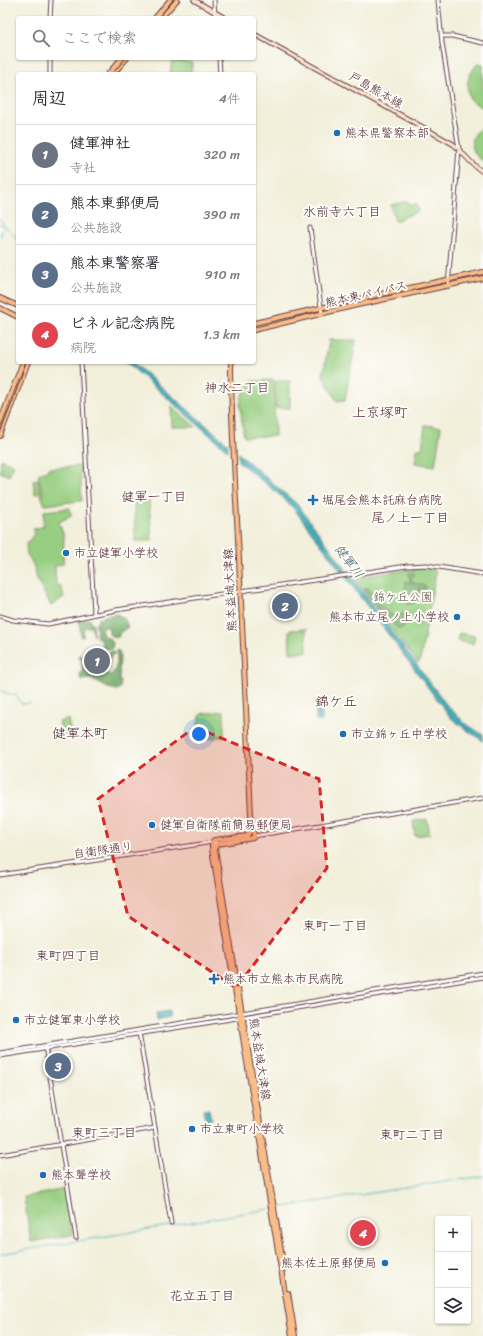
<!DOCTYPE html>
<html lang="ja">
<head>
<meta charset="utf-8">
<style>
	:root { --surface:#fff; --page:#f7f7f7; --text:#2b2b33; --muted:#7c7c81; --line:#e1e1e2; --accent:#d93025 }
	body { margin:0; font-family:Sriracha,"Klee One",sans-serif; background:var(--page); color:var(--text) }
	.controls { position:absolute; right:12px; bottom:12px; display:grid; overflow:hidden; border-radius:4px; box-shadow:0 1px 3px #0004 }
	.controls button { width:36px; height:36px; display:grid; place-items:center; padding:0; border:0; border-bottom:1px solid var(--line); background:var(--surface); color:var(--text); font:20px sans-serif }
	.you { position:absolute; left:199px; top:734px; width:14px; height:14px; margin:-10px; border:3px solid #fff; border-radius:50%; background:#1a73e8; box-shadow:0 0 0 6px #1a73e833 }
	.badge { display:grid; place-items:center; width:26px; height:26px; border-radius:50%; background:var(--accent); color:#fff; font-size:13px; font-weight:700 }
	.pin { position:absolute; translate:-50% -50%; border:2px solid #fff; box-shadow:0 1px 4px #0006 }
	.list { margin:0; padding:0; list-style:none }
	h2 { display:flex; justify-content:space-between; align-items:center; height:52px; margin:0; padding:0 16px; font-size:17px }
	h2 small { font-size:13px; font-weight:400; color:var(--muted) }
	.list li { display:grid; grid-template-columns:26px 1fr auto; gap:12px; align-items:center; box-sizing:border-box; height:60px; padding:0 16px; border-top:1px solid var(--line) }
	.list b { display:block; font-size:15px; white-space:nowrap }
	.list p { margin:0; font-size:13px; white-space:nowrap; color:var(--muted) }
	.list em { font-size:13px; font-style:normal; color:var(--muted) }
	.icon { flex:none; width:22px; height:22px; fill:none; stroke:currentColor; stroke-width:2; stroke-linecap:round; stroke-linejoin:round }
	.map { position:relative; flex:none; width:483px; height:1336px; overflow:hidden }
	.search { position:absolute; background:var(--surface); box-shadow:0 1px 3px #0004; left:16px; top:16px; width:240px; height:44px; display:flex; align-items:center; gap:10px; box-sizing:border-box; padding:0 14px; border-radius:4px; color:var(--muted); font-size:15px }
	.panel { position:absolute; background:var(--surface); box-shadow:0 1px 3px #0004; left:16px; top:72px; width:240px; height:292px; border-radius:4px }
	.map>svg:first-child { display:block }
	.green { fill:#97ce81; stroke:#707656 }
	.forest { fill:#79b16f; stroke:#62684d }
	.water { fill:#3cadb7; stroke:#436671 }
	.lines { fill:none; stroke-linecap:round; stroke-linejoin:round }
	.stream { stroke:#3cadb7; stroke-width:1 }
	.tertiary-casing { stroke:#633e45; stroke-width:5 }
	.secondary-casing { stroke:#633e45; stroke-width:5.5 }
	.primary-casing { stroke:#633e45; stroke-width:6 }
	.trunk-casing { stroke:#633e45; stroke-width:6 }
	.tertiary { stroke:#fff; stroke-width:3 }
	.secondary { stroke:#fce5d0; stroke-width:3.5 }
	.primary { stroke:#f8bd89; stroke-width:4 }
	.trunk { stroke:#f8bd89; stroke-width:4 }
	.tram { stroke:#4a1f2b; stroke-width:1 }
	.marked { fill:#d62828; fill-opacity:0.2; stroke:#d62828; stroke-width:3; stroke-dasharray:8 5; stroke-linejoin:round }
	.poi-dot { fill:#1f6fb2; stroke:#fdfcf7; stroke-width:1.5 }
	.labels { text-anchor:middle; dominant-baseline:central; stroke-width:4; stroke-linejoin:round; paint-order:stroke }
	.street-label { font-size:12px; fill:#4a1f2b; stroke:#fdfcf7 }
	.poi-label { font-size:12px; fill:#4a1f2b; stroke:#fdfcf7; text-anchor:start }
	.park-label { font-size:12px; fill:#615445; stroke:#fdfcf7 }
	.neighbourhood-label { font-size:13px; fill:#4a1f2b; stroke:#fdfcf7 }
	.water-label { font-size:13px; font-style:italic; fill:#445f6a; stroke:#fdfcf7 }
	.quarter-label { font-size:14px; fill:#4a1f2b; stroke:#fdfcf7 }
</style>
</head>
<body>
<div class="map">
<svg width="483" height="1336" viewBox="0 0 483 1336">
	<rect width="100%" height="100%" fill="#fdfcf7"/>
	<filter id="ink" filterUnits="userSpaceOnUse"><feTurbulence type="fractalNoise" baseFrequency=".025" numOctaves="2"/><feDisplacementMap in="SourceGraphic" scale="8" xChannelSelector="R" yChannelSelector="G"/><feConvolveMatrix kernelMatrix="1 2 1 2 8 2 1 2 1" color-interpolation-filters="sRGB"/></filter>
	<filter id="wash" filterUnits="userSpaceOnUse"><feTurbulence type="fractalNoise" baseFrequency=".012" numOctaves="4" result="noise"/><feDisplacementMap in="SourceGraphic" scale="16" xChannelSelector="R" yChannelSelector="G"/><feGaussianBlur stdDeviation="0.9" result="paint"/><feColorMatrix in="noise" values="0 0 0 0 0 0 0 0 0 0 0 0 0 0 0 0 0 1.4 0 .05"/><feComposite in="paint" operator="in"/></filter>
	<g filter="url(#wash)">
		<rect width="100%" height="100%" fill="#f2efdb"/>
		<g class="green">
			<path d="M172,60L192,63L191,74H170Z"/>
			<path d="M478,63L483,64V108L470,100C465,83 467,77 478,63Z"/>
			<path d="M483,127V161C469,153 468,135 483,127Z"/>
			<path d="M407,201L409,205L416,204L419,211L395,221L391,205Z"/>
			<path d="M329,340H356L345,400L337,401L323,376Z"/>
			<path d="M274,380L275,436L244,437L240,405L242,395L252,381Z"/>
			<rect x="276" y="381" width="14" height="27"/>
			<path d="M171,406L196,427H172Z"/>
			<path d="M425,425L441,427L435,466L415,463L417,449H422Z"/>
			<path d="M1,459L14,465L9,476L0,472Z"/>
			<path d="M80,466L82,501L45,505L41,495L43,494L38,474L47,471L48,468Z"/>
			<path d="M38,479L41,493L35,494L33,481Z"/>
			<path d="M149,501L152,541H135L134,502Z"/>
			<path d="M70,508L71,516L59,522L64,537L63,564L55,566L56,585L61,586L64,597L51,606L37,579L33,564L27,555L26,545L34,534V528L43,527L44,511Z"/>
			<path d="M421,568L433,569L436,572L420,661L418,663L355,579V577Z"/>
			<path d="M306,629L307,652L290,653L289,630Z"/>
			<path d="M459,633L475,636L473,644L457,641Z"/>
			<path d="M224,711V736L204,740L194,737L201,714Z"/>
			<path d="M68,719L71,734L63,737L59,722Z"/>
			<path d="M427,819L430,834L415,836L413,821Z"/>
			<path d="M65,1189L73,1235L31,1242L24,1197Z"/>
		</g>
		<g class="forest">
			<path d="M413,572L415,575L411,578L413,583L425,585L426,589L419,588L420,593C413,598 413,595 413,604H407L409,601L405,584L406,582H410L409,573Z"/>
			<path d="M365,588H368C376,598 383,613 395,617L404,613L406,619L404,627L400,629L396,627L392,621L385,618L364,590Z"/>
			<path d="M117,614L124,618L128,627L119,633V636L116,638L109,634V627H103L101,630L103,635L110,639L113,643L112,648L107,649L102,647L101,638H97L96,623H98V619L103,618L104,616Z"/>
			<path d="M88,619L91,620V623H93L94,636L91,627H84L83,637H81L79,621Z"/>
			<path d="M112,650L115,653L108,660L106,674L111,675C117,669 118,660 116,651L118,650L120,654L119,681H121L120,688L117,690L108,688L91,679L81,680L80,673L83,672L82,658H79V655L86,658V665H92V673L104,672L105,660L107,659L108,653Z"/>
		</g>
		<g class="water">
			<path d="M126,362H131L136,365L228,444V451Z"/>
			<path d="M238,453L298,505L446,704L465,723L483,735V741L468,731L451,718L295,510L282,497L238,461Z"/>
			<path d="M322,710V721H316V711Z"/>
			<path d="M169,1011L170,1017L157,1020L156,1013Z"/>
			<path d="M209,1109L211,1119L205,1120L203,1110Z"/>
		</g>
		<g class="lines">
			<g class="stream">
				<path d="M0,220L18,240"/>
				<path d="M0,224L5,227"/>
				<path d="M0,237L1,236V231L5,228"/>
				<path d="M0,691L17,696L21,703L27,704L30,702"/>
				<path d="M276,1208L483,1176"/>
				<path d="M0,1254L269,1209"/>
			</g>
		</g>
	</g>
	<g filter="url(#ink)">
		<g class="lines">
			<g class="tertiary-casing">
				<g id="tertiary">
					<path d="M214,0L215,18"/>
					<path d="M438,0L442,43L459,149L448,286"/>
					<path d="M50,18L51,0"/>
					<path d="M442,36H452L483,43"/>
					<path d="M219,58L220,74"/>
					<path d="M50,74V58"/>
					<path d="M310,228L322,314"/>
					<path d="M81,362L94,613"/>
					<path d="M0,616L13,620L48,624L116,610L407,566L426,565L483,574"/>
					<path d="M254,836L483,798"/>
					<path d="M0,875L201,844L212,842L218,844"/>
					<path d="M139,1033L171,1223"/>
					<path d="M45,1046L76,1238"/>
					<path d="M0,1053L483,973"/>
					<path d="M0,1056L243,1017L483,977"/>
					<path d="M0,1155L155,1128"/>
				</g>
			</g>
			<g class="secondary-casing">
				<g id="secondary">
					<path d="M194,0L225,18"/>
					<path d="M254,34L453,144C465,154 469,163 483,172"/>
				</g>
			</g>
			<g class="primary-casing">
				<g id="primary">
					<path d="M155,18L170,0"/>
					<path d="M161,18L177,0"/>
					<path d="M108,74L122,58"/>
					<path d="M113,74L127,58"/>
					<path d="M231,362C231,421 235,479 238,538C242,630 247,723 251,816V830L247,836L214,840L212,842V849L292,1336"/>
					<path d="M0,422L23,362"/>
					<path d="M0,436L28,362"/>
					<path d="M253,824L254,836L253,838L218,844L216,845L215,849L284,1269"/>
					<path d="M288,1293L295,1336"/>
				</g>
			</g>
			<g class="trunk-casing">
				<g id="trunk">
					<path d="M0,298L18,306"/>
					<path d="M0,308L18,317"/>
					<path d="M254,323L373,296L483,272"/>
					<path d="M254,330L353,306L483,278"/>
				</g>
			</g>
			<use href="#tertiary" class="tertiary"/>
			<use href="#secondary" class="secondary"/>
			<use href="#primary" class="primary"/>
			<use href="#trunk" class="trunk"/>
			<g class="tram">
				<path d="M158,18L174,0"/>
				<path d="M112,74L126,58"/>
				<path d="M0,433L13,400L26,362"/>
			</g>
		</g>
	</g>
	<path class="marked" d="M195,727L319,779L327,868L236,988L128,916L98,799Z"/>
	<g class="poi-dot">
		<circle cx="337" cy="133" r="4"/>
		<path d="M311 494h4v4h4v4h-4v4h-4v-4h-4v-4h4z"/>
		<circle cx="66" cy="553" r="4"/>
		<circle cx="457" cy="617" r="4"/>
		<circle cx="343" cy="734" r="4"/>
		<circle cx="152" cy="825" r="4"/>
		<path d="M212 973h4v4h4v4h-4v4h-4v-4h-4v-4h4z"/>
		<circle cx="16" cy="1020" r="4"/>
		<circle cx="192" cy="1129" r="4"/>
		<circle cx="43" cy="1175" r="4"/>
		<circle cx="385" cy="1263" r="4"/>
	</g>
	<g class="labels">
		<g class="street-label">
			<text transform="translate(376 90) rotate(30)">戸島熊本線</text>
			<text transform="translate(366 294) rotate(-13)">熊本東バイパス</text>
			<text transform="translate(230 590) rotate(-93)">熊本益城大津線</text>
			<text transform="translate(103 850) rotate(-8)">自衛隊通り</text>
			<text transform="translate(260 1059) rotate(81)">熊本益城大津線</text>
		</g>
		<g class="poi-label">
			<text x="345" y="133">熊本県警察本部</text>
			<text x="322" y="500">堀尾会熊本託麻台病院</text>
			<text x="74" y="553">市立健軍小学校</text>
			<text x="449" y="617" text-anchor="end">熊本市立尾ノ上小学校</text>
			<text x="351" y="734">市立錦ヶ丘中学校</text>
			<text x="160" y="825">健軍自衛隊前簡易郵便局</text>
			<text x="223" y="979">熊本市立熊本市民病院</text>
			<text x="24" y="1020">市立健軍東小学校</text>
			<text x="200" y="1129">市立東町小学校</text>
			<text x="51" y="1175">熊本聾学校</text>
			<text x="377" y="1263" text-anchor="end">熊本佐土原郵便局</text>
		</g>
		<g class="park-label">
			<text x="403" y="597">錦ケ丘公園</text>
		</g>
		<g class="neighbourhood-label">
			<text x="342" y="211">水前寺六丁目</text>
			<text x="237" y="387">神水二丁目</text>
			<text x="154" y="496">健軍一丁目</text>
			<text x="410" y="517">尾ノ上一丁目</text>
			<text x="335" y="925">東町一丁目</text>
			<text x="68" y="955">東町四丁目</text>
			<text x="104" y="1132">東町三丁目</text>
			<text x="412" y="1134">東町二丁目</text>
			<text x="202" y="1295">花立五丁目</text>
		</g>
		<g class="water-label">
			<text transform="translate(349 561) rotate(53)">健軍川</text>
		</g>
		<g class="quarter-label">
			<text x="380" y="412">上京塚町</text>
			<text x="336" y="701">錦ケ丘</text>
			<text x="80" y="733">健軍本町</text>
		</g>
	</g>
</svg>
<div class="controls">
<button>+</button>
<button>−</button>
<button><svg class="icon" aria-label="layers" viewBox="0 0 24 24"><path d="M12 4l9 5-9 5-9-5zM3 14l9 5 9-5"/></svg></button>
</div>
<div class="you"></div>
<div class="pin badge" style="left:97px;top:661px;background:#6b7280">1</div>
<div class="pin badge" style="left:285px;top:606px;background:#5c6f8a">2</div>
<div class="pin badge" style="left:58px;top:1066px;background:#5c6f8a">3</div>
<div class="pin badge" style="left:363px;top:1233px;background:#e0444e">4</div>
<div class="search"><svg class="icon" aria-label="search" viewBox="0 0 24 24"><circle cx="10" cy="10" r="6"/><path d="M15 15l6 6"/></svg>ここで検索</div>
<section class="panel">
<h2>周辺<small>4件</small></h2>
<ul class="list">
<li><span class="badge" style="background:#6b7280">1</span><div><b>健軍神社</b><p>寺社</p></div><em>320 m</em></li>
<li><span class="badge" style="background:#5c6f8a">2</span><div><b>熊本東郵便局</b><p>公共施設</p></div><em>390 m</em></li>
<li><span class="badge" style="background:#5c6f8a">3</span><div><b>熊本東警察署</b><p>公共施設</p></div><em>910 m</em></li>
<li><span class="badge" style="background:#e0444e">4</span><div><b>ピネル記念病院</b><p>病院</p></div><em>1.3 km</em></li>
</ul>
</section>
</div>
</body>
</html>
